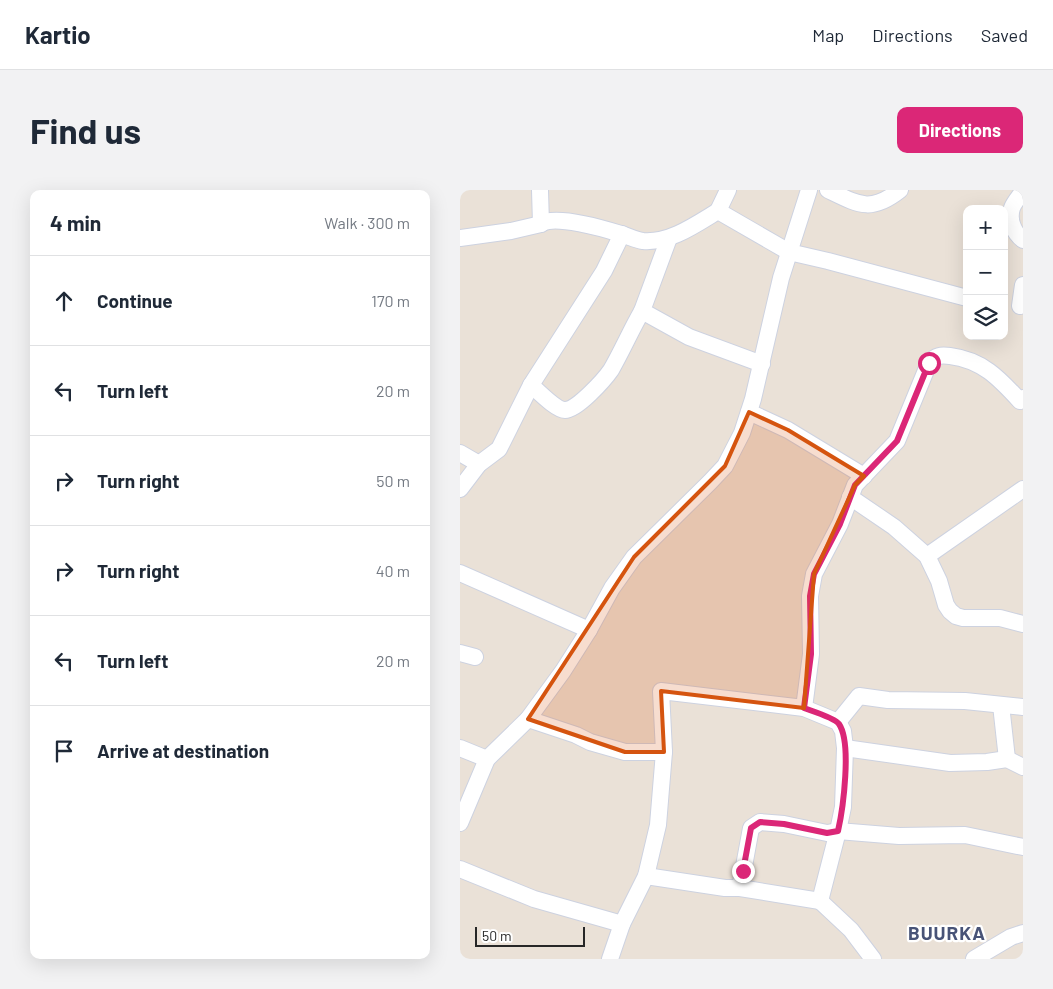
<!DOCTYPE html>
<html lang="en">
<head>
<meta charset="utf-8">
<style>
	:root { --surface:#fff; --page:#f2f2f3; --text:#1f2937; --muted:#747a83; --line:#e0e1e3; --accent:#db2777 }
	body { margin:0; font-family:Barlow,sans-serif; background:var(--page); color:var(--text) }
	.controls { position:absolute; right:15px; top:15px; display:grid; overflow:hidden; border-radius:10px; box-shadow:0 5px 20px #0002 }
	.controls button { width:45px; height:45px; display:grid; place-items:center; padding:0; border:0; border-bottom:1px solid var(--line); background:var(--surface); color:var(--text); font:25px sans-serif }
	.scale { position:absolute; left:15px; bottom:12px; width:110px; box-sizing:border-box; padding-left:5px; border:2px solid #272727; border-top:0; font-size:14px; line-height:18px; white-space:nowrap; color:#272727; -webkit-text-stroke:4px #fff; paint-order:stroke }
	.stop { position:absolute; width:15px; height:15px; margin:-11px; border:4px solid #db2777; border-radius:50%; background:#fff }
	.stop.end { background:#db2777; border-color:#fff; box-shadow:0 1px 5px #0008 }
	.list { margin:0; padding:0; list-style:none }
	h2 { display:flex; justify-content:space-between; align-items:center; height:65px; margin:0; padding:0 20px; font-size:21px }
	h2 small { font-size:16px; font-weight:400; color:var(--muted) }
	.list li { display:grid; grid-template-columns:32px 1fr auto; gap:15px; align-items:center; box-sizing:border-box; height:90px; padding:0 20px; border-top:1px solid var(--line) }
	.list b { display:block; font-size:19px; white-space:nowrap }
	.list em { font-size:16px; font-style:normal; color:var(--muted) }
	.icon { flex:none; width:28px; height:28px; fill:none; stroke:currentColor; stroke-width:2; stroke-linecap:round; stroke-linejoin:round }
	.map { position:relative; flex:none; width:563px; height:769px; overflow:hidden; border-radius:10px }
	header { display:flex; align-items:center; gap:30px; box-sizing:border-box; height:70px; padding:0 25px; background:var(--surface); border-bottom:1px solid var(--line) }
	header strong { font-size:24px }
	nav { display:flex; gap:28px; margin-inline-start:auto; font-size:18px }
	.intro { display:flex; align-items:center; justify-content:space-between; box-sizing:border-box; height:120px; padding:0 30px }
	h1 { margin:0; font-size:35px }
	.button { padding:12px 22px; border-radius:10px; background:var(--accent); color:#fff; font-size:18px; font-weight:700 }
	main { display:flex; gap:30px; padding:0 30px }
	aside { flex:1; background:var(--surface); border-radius:10px; box-shadow:0 5px 20px #0002 }
	.map>svg:first-child { display:block }
	.lines { fill:none; stroke-linecap:round; stroke-linejoin:round }
	.minor-casing { stroke:#cdd2e0; stroke-width:18 }
	.minor { stroke:#fff; stroke-width:16 }
	.route { stroke:#db2777; stroke-width:6 }
	.marked { fill:#d5540f; fill-opacity:0.2; stroke:#d5540f; stroke-width:4; stroke-linejoin:round }
	.labels { text-anchor:middle; dominant-baseline:central; stroke-width:4.5; stroke-linejoin:round; paint-order:stroke }
	.district-label { font-size:19px; font-weight:bold; letter-spacing:1px; fill:#485377; stroke:#fff }
</style>
</head>
<body>
<header>
<strong>Kartio</strong>
<nav><a>Map</a><a>Directions</a><a>Saved</a></nav>
</header>
<div class="intro"><h1>Find us</h1><a class="button">Directions</a></div>
<main>
<aside>
<h2>4 min<small>Walk · 300 m</small></h2>
<ul class="list">
<li><svg class="icon" aria-label="ahead" viewBox="0 0 24 24"><path d="M12 20V5M6 11l6-6 6 6"/></svg><div><b>Continue</b></div><em>170 m</em></li>
<li><svg class="icon" aria-label="left" viewBox="0 0 24 24"><path d="M17 20v-9H6M10 6l-5 5 5 5"/></svg><div><b>Turn left</b></div><em>20 m</em></li>
<li><svg class="icon" aria-label="right" viewBox="0 0 24 24"><path d="M7 20v-9h11M14 6l5 5-5 5"/></svg><div><b>Turn right</b></div><em>50 m</em></li>
<li><svg class="icon" aria-label="right" viewBox="0 0 24 24"><path d="M7 20v-9h11M14 6l5 5-5 5"/></svg><div><b>Turn right</b></div><em>40 m</em></li>
<li><svg class="icon" aria-label="left" viewBox="0 0 24 24"><path d="M17 20v-9H6M10 6l-5 5 5 5"/></svg><div><b>Turn left</b></div><em>20 m</em></li>
<li><svg class="icon" aria-label="arrive" viewBox="0 0 24 24"><path d="M6 21V4h12l-3 4 3 4H6"/></svg><div><b>Arrive at destination</b></div></li>
</ul>
</aside>
<div class="map">
<svg width="563" height="769" viewBox="0 0 563 769">
	<rect width="100%" height="100%" fill="#eae1d7"/>
	<g class="lines">
		<g class="minor-casing">
			<g id="minor">
				<path d="M80,0L81,34"/>
				<path d="M368,0C399,15 411,23 440,0"/>
				<path d="M563,1C560,6 554,12 552,18C548,30 554,43 563,50"/>
				<path d="M258,21L268,0"/>
				<path d="M0,48L51,41L81,34C94,24 145,39 161,44C168,46 176,50 183,51C210,53 235,35 258,21L329,62L368,71L507,108"/>
				<path d="M209,48L182,121L229,147L302,174"/>
				<path d="M560,116L563,95"/>
				<path d="M71,195C78,201 96,220 105,220C117,220 144,190 151,180C162,161 171,140 182,121"/>
				<path d="M289,222L328,240L404,286"/>
				<path d="M0,263L19,274"/>
				<path d="M0,299L19,274L39,259L71,195L144,81L162,44"/>
				<path d="M390,307L434,337L467,366L479,391L486,415L490,421L496,426L503,428H540L563,434"/>
				<path d="M467,366L563,299"/>
				<path d="M0,383L129,440"/>
				<path d="M0,463L15,467"/>
				<path d="M541,515L547,569"/>
				<path d="M344,518L351,464L350,406L354,384L380,334L395,295L437,251L469,173C476,165 481,165 490,166C522,170 539,188 560,211L563,208"/>
				<path d="M68,529L116,545L130,552L165,562H204"/>
				<path d="M378,532L399,506L428,510L505,511L563,517"/>
				<path d="M0,558L27,569"/>
				<path d="M385,558L490,573L527,572L547,569L563,577"/>
				<path d="M0,633L27,569L68,529L103,481L129,440L152,398L174,367L250,292L265,276L282,243L293,209L321,88L349,0"/>
				<path d="M0,679L74,709L162,734"/>
				<path d="M186,686L265,698H280L291,638L300,632L324,634L367,643L378,641L360,711L391,740L413,769"/>
				<path d="M280,698L360,711"/>
				<path d="M150,769L162,734L186,686L198,635L204,562L201,501L344,518L378,532L383,541L385,558L383,617L378,641L439,646L505,645L563,657"/>
				<path d="M514,769L551,747L563,743"/>
			</g>
		</g>
		<use href="#minor" class="minor"/>
	</g>
	<g class="lines">
		<path class="route" d="M283,681L291,638L300,632L324,634L367,643L378,641C383,619 392,553 379,534C375,528 352,521 344,518L351,464L350,406L354,384L380,334L395,295L437,251L469,173"/>
	</g>
	<path class="marked" d="M289,222L328,240L404,286L395,295L354,384L344,518L201,501L204,562H165L68,529L174,367L265,276Z"/>
	<g class="labels">
		<g class="district-label">
			<text x="487" y="742">BUURKA</text>
		</g>
	</g>
</svg>
<div class="controls">
<button>+</button>
<button>−</button>
<button><svg class="icon" aria-label="layers" viewBox="0 0 24 24"><path d="M12 4l9 5-9 5-9-5zM3 14l9 5 9-5"/></svg></button>
</div>
<div class="scale">50 m</div>
<div class="stop" style="left:469px;top:173px"></div>
<div class="stop end" style="left:283px;top:681px"></div>
</div>
</main>
</body>
</html>
